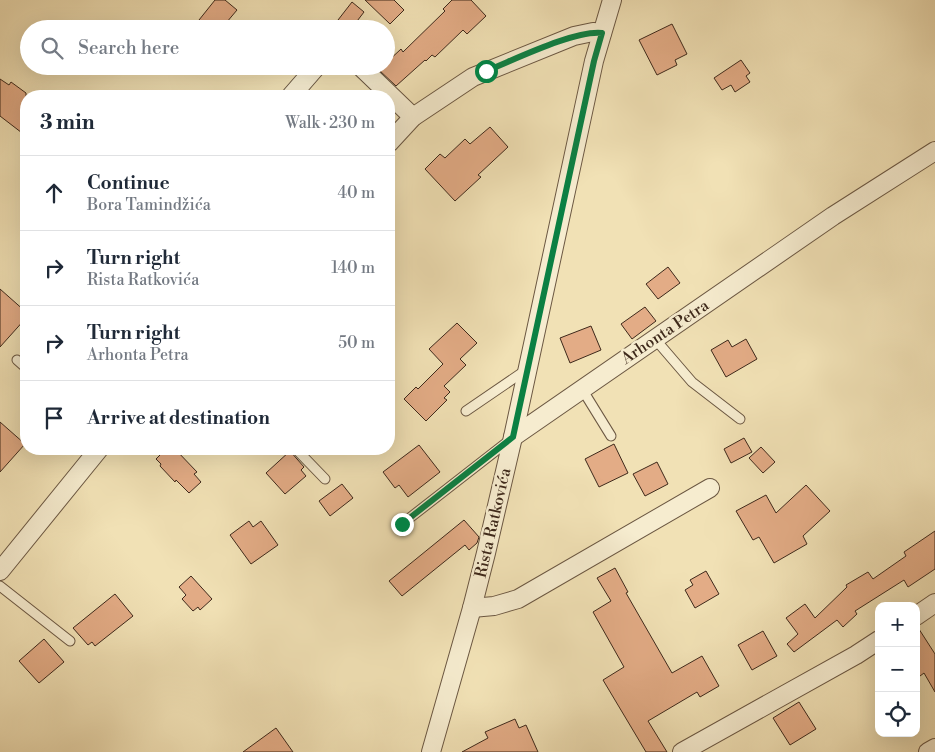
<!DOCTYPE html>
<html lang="en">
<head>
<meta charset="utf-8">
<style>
	:root { --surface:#fff; --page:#f2f2f3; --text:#1f2937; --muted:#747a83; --line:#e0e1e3 }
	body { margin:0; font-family:"Libre Bodoni",serif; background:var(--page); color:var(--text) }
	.controls { position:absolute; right:15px; bottom:15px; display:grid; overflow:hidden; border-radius:10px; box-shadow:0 5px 20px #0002 }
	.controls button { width:45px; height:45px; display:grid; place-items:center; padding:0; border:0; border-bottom:1px solid var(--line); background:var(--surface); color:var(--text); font:25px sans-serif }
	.stop { position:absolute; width:15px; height:15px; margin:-11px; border:4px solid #0b8043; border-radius:50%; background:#fff }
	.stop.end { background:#0b8043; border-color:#fff; box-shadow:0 1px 5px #0008 }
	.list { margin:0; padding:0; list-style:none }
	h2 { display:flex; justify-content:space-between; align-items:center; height:65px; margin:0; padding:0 20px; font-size:21px }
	h2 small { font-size:16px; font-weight:400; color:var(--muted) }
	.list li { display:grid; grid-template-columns:32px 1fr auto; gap:15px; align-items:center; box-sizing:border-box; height:75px; padding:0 20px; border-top:1px solid var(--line) }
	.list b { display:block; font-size:19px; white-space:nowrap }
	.list p { margin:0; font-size:16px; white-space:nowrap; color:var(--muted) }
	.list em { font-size:16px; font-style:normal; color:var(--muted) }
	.icon { flex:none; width:28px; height:28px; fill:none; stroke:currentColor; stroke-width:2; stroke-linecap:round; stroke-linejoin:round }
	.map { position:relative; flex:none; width:935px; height:752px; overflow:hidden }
	.search { position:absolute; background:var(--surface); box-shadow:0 5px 20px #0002; left:20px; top:20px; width:375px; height:55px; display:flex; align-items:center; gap:12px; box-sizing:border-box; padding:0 18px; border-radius:28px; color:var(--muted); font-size:19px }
	.panel { position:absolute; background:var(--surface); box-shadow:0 5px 20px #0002; left:20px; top:90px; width:375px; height:365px; border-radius:20px }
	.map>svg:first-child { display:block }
	.building { fill:#e3ac86; stroke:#3e291b }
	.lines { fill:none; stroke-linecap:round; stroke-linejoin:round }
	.lane-casing { stroke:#6b5742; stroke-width:11 }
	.street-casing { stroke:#6b5742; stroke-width:20 }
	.lane { stroke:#f6eccf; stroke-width:9 }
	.street { stroke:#f6eccf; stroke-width:18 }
	.route { stroke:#0b8043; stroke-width:6 }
	.labels { text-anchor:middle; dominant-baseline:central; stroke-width:5; stroke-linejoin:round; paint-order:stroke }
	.street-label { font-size:16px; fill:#3e291b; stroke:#f6eccf }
</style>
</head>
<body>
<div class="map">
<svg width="935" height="752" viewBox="0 0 935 752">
	<rect width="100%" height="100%" fill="#f1e1b5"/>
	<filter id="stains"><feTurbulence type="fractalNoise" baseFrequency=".004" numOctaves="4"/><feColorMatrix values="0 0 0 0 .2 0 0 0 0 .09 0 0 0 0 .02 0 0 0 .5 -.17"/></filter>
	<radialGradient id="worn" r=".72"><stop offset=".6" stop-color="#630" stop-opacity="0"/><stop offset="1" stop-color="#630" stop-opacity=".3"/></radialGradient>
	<g class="building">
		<path d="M215,0H225L237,10L221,29H210L199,20Z"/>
		<path d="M365,0H394L404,10L390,24Z"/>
		<path d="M452,0H471L486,16L467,34L463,30L435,57L432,55L426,61L425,60L396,86L379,70L383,66H386V63L401,49L403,52L445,11L443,9Z"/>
		<path d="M352,2L364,12L351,29H331Z"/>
		<path d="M672,24L687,54L675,60L677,65L657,75L639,40Z"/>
		<path d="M741,60L750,73L746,76L750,82L735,92L731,85L722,90L714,78Z"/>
		<path d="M0,79L9,85L11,82L26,93V136L0,116Z"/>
		<path d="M490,127L508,147L478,175L481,177L455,201L425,169L440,154L445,158L465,139L470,144Z"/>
		<path d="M668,267L680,283L658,299L646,284Z"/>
		<path d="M0,289L26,312V318L0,347Z"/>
		<path d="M645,307L656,321L632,339L621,324Z"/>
		<path d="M457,323L477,343L460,359L466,365L444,386L450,392L444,398L447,400L426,421L404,399L416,387L418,389L443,364L429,349Z"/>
		<path d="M591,326L601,350L570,363L560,338Z"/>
		<path d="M746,339L757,359L726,377L711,350L728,340L732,347Z"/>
		<path d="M0,422L25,444L0,472Z"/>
		<path d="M744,438L752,452L731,463L724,449Z"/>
		<path d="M614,444L628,473L599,487L585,459Z"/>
		<path d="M419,445L440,472L408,497L399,485L395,488L383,472Z"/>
		<path d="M761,447L775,462L763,473L749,458Z"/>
		<path d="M166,449H175L197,472L194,474L201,482L189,493L176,480L175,482L160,466L161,464L156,459Z"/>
		<path d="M290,451L304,467L301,470L306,476L285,494L266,473Z"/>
		<path d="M657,462L668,484L645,496L633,474Z"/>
		<path d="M342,484L353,498L330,516L319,501Z"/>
		<path d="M806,485L830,511L803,536L807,544L774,563L759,537L753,540L736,511L766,495L776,513Z"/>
		<path d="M464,520L479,537L477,543L469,550L465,545L402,596L389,581Z"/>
		<path d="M249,521L253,527L261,521L278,545L251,564L230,535Z"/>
		<path d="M935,531V569L908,587L904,580L855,611L857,614L843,627L837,620L794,652L787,644L798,634L786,618L805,604L815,618L847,587L846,585L868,572L873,579L906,556L904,552Z"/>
		<path d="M615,568L628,592L626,593L672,673L702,656L719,686L700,697L697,692L648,721L667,752H646L603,680L624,667L593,612L611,601L597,578Z"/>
		<path d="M706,571L719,594L695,608L685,590L693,585L690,580Z"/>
		<path d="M191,576L212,599L200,610L198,607L193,611L182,599L186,595L179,587Z"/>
		<path d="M115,594L133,616L95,646L92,642L88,645L73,628Z"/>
		<path d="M917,626L935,654V692L924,673L916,679Z"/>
		<path d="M763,631L777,656L752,670L738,645Z"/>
		<path d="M44,639L64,662L39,683L19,661Z"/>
		<path d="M799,702L816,729L790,745L773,718Z"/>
		<path d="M515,719L519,728L526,725L538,752H462L488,738L485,732Z"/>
		<path d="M276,728L293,752H243Z"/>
	</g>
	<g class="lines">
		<g class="lane-casing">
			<g id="lane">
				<path d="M655,339L692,382L740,419"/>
				<path d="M17,360L26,368"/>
				<path d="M582,389L611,436"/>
				<path d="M466,411L526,370"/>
				<path d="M296,449L325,479"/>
				<path d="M402,524L511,439"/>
				<path d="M0,586L70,641"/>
			</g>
		</g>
		<g class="street-casing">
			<g id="street">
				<path d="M360,66L413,117"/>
				<path d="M291,96L317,66"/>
				<path d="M389,143L413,117L473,77L574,36L593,32L602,33"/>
				<path d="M513,437L833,216L935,151"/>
				<path d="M0,571L99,449"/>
				<path d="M472,608L494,606L518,599L710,488"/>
				<path d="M916,616L935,603"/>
				<path d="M431,752L472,608L486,553L513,437L594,61L612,0"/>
				<path d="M682,752L856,655L879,640"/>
				<path d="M928,752L935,748"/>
			</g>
		</g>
		<use href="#lane" class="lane"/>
		<use href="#street" class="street"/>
	</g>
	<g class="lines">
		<path class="route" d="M402,524L513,437L594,61L602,33C574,30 514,60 486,71"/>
	</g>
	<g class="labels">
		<g class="street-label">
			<text transform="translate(665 332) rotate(-34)">Arhonta Petra</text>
			<text transform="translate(493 523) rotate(-77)">Rista Ratkovića</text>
		</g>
	</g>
	<rect width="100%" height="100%" filter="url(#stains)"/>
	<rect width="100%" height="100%" fill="url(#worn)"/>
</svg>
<div class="controls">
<button>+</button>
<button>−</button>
<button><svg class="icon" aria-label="locate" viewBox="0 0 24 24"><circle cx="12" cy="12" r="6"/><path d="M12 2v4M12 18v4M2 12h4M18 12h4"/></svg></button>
</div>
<div class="stop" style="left:486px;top:71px"></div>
<div class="stop end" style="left:402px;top:524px"></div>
<div class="search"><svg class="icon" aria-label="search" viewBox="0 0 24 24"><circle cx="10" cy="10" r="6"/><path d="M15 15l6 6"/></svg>Search here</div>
<section class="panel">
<h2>3 min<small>Walk · 230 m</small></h2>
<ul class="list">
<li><svg class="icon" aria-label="ahead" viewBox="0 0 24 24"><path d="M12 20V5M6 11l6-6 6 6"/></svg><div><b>Continue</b><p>Bora Tamindžića</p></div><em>40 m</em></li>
<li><svg class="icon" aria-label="right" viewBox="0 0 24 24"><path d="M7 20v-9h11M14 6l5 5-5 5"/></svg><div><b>Turn right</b><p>Rista Ratkovića</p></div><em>140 m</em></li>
<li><svg class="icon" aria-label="right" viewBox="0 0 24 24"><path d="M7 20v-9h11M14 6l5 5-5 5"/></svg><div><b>Turn right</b><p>Arhonta Petra</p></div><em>50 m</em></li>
<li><svg class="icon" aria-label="arrive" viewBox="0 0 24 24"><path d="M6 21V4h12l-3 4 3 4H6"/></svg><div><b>Arrive at destination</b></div></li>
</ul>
</section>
</div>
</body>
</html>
